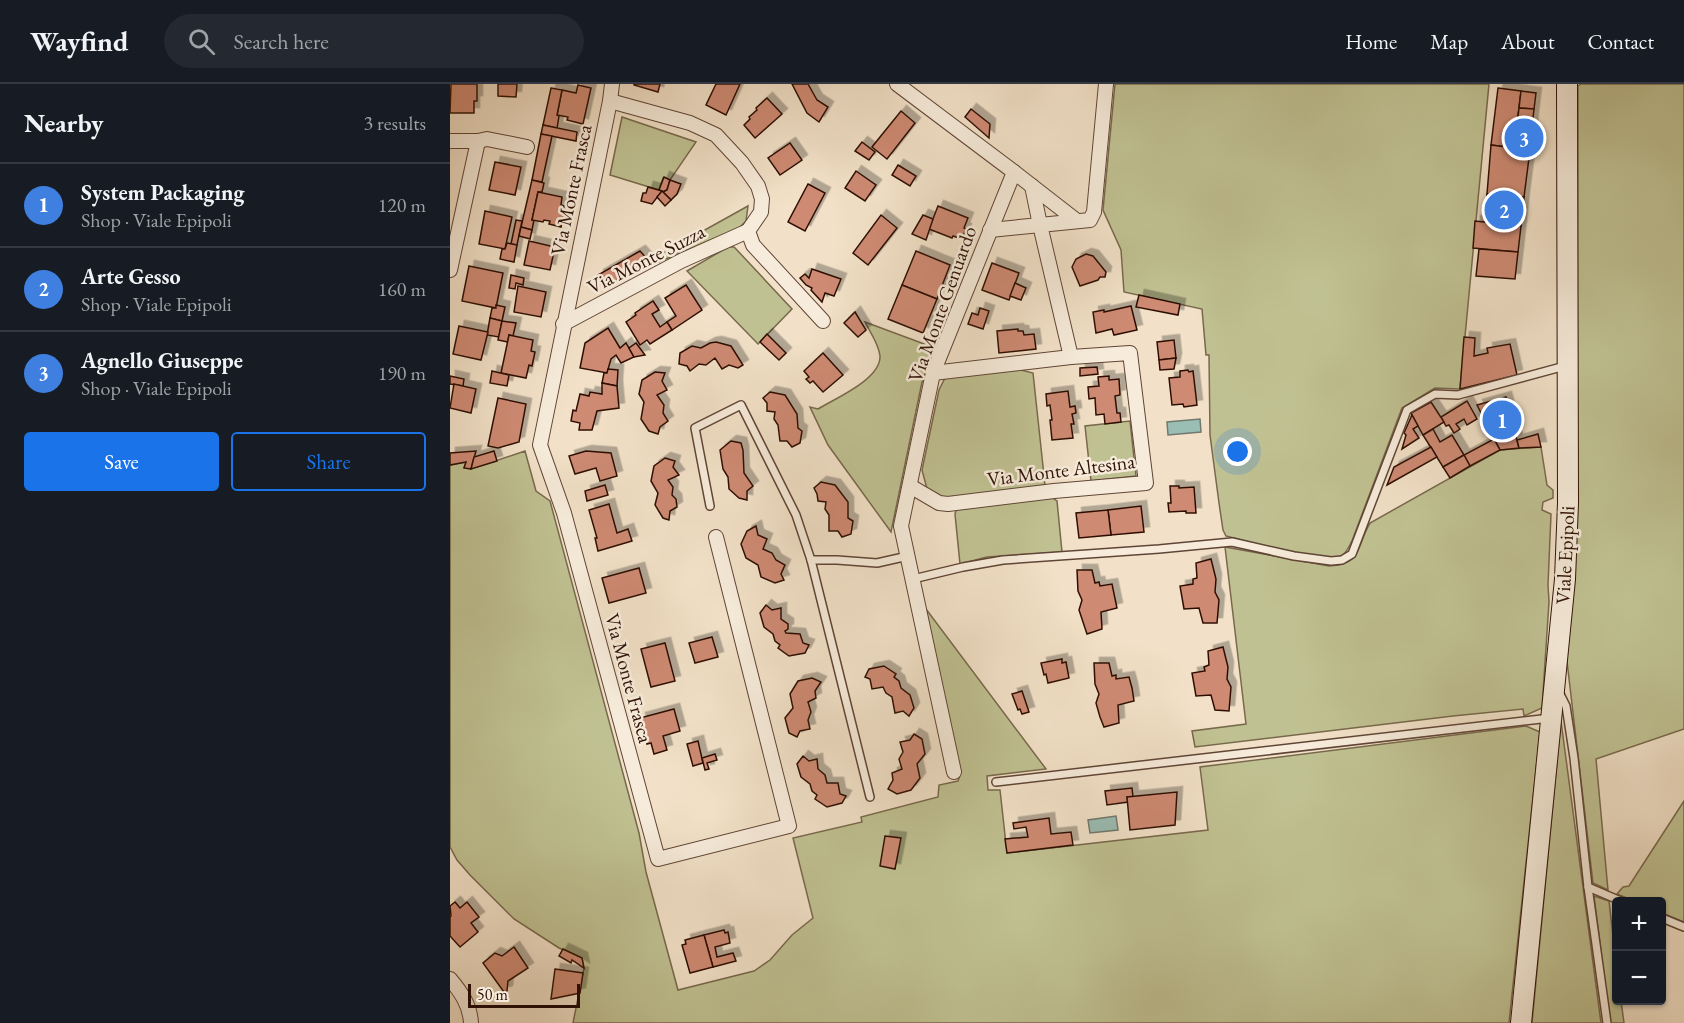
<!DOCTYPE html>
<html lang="en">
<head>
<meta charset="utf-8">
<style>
	:root { --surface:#171b24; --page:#242831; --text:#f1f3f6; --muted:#9ea1a6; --line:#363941; --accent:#1a73e8 }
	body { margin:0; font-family:"EB Garamond",serif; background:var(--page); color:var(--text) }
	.controls { position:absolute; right:18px; bottom:18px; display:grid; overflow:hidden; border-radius:6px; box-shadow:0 2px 4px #0004 }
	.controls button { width:54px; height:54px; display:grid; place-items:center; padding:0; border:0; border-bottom:2px solid var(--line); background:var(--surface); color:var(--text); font:30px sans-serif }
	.scale { position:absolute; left:18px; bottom:15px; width:112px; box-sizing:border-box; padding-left:6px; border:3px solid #2f1106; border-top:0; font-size:16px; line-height:21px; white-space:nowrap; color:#2f1106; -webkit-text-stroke:4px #f7ecdb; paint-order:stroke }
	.you { position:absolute; left:788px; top:368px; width:21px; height:21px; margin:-15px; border:4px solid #fff; border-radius:50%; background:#1a73e8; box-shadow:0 0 0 9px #1a73e833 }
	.badge { display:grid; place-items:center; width:39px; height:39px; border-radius:50%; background:var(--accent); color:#fff; font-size:20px; font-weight:700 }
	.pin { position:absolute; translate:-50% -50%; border:3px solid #fff; box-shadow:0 2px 6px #0006 }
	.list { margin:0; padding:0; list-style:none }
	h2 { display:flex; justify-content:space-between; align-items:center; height:78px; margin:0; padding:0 24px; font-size:26px }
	h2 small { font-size:20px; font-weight:400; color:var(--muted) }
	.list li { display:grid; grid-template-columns:39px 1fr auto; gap:18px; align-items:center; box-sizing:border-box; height:84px; padding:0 24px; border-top:2px solid var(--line) }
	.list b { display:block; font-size:22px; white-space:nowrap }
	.list p { margin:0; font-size:20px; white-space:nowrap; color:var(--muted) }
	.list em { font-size:20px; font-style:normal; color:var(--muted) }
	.actions { display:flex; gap:12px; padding:18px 24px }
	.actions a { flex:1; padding:14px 0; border:2px solid var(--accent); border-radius:6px; text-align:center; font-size:21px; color:var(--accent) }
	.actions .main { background:var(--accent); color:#fff }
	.icon { flex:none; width:33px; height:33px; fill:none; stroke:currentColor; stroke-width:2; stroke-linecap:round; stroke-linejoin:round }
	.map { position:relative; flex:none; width:1234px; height:939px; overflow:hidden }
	header { display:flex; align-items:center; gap:36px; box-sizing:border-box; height:84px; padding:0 30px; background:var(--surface); border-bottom:2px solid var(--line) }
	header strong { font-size:28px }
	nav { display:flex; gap:33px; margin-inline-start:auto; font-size:21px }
	.search { width:420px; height:54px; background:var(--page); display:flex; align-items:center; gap:15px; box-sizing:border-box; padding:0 21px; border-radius:33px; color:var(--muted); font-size:22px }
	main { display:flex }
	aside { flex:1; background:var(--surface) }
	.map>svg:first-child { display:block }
	.green { fill:#c0c192; stroke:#78694c; stroke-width:1.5 }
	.water { fill:#9bbeb4; stroke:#70796e; stroke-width:1.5 }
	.building { fill:#ce8a73; stroke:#2f1106; stroke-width:1.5; filter:url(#shadow) }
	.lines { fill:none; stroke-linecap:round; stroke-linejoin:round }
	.service-casing { stroke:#604536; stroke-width:10 }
	.minor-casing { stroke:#604536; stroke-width:16 }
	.secondary-casing { stroke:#2f1106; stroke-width:22 }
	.service { stroke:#f7ecdb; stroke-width:7 }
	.minor { stroke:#f7ecdb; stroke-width:14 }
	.secondary { stroke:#f7ecdb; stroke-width:20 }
	.labels { text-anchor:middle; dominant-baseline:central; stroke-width:5; stroke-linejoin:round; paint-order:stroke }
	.street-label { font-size:20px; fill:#2f1106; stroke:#f7ecdb }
</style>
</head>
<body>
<header>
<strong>Wayfind</strong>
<div class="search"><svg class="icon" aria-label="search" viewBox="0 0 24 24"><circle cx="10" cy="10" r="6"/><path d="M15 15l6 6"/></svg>Search here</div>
<nav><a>Home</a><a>Map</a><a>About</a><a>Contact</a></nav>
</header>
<main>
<aside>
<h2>Nearby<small>3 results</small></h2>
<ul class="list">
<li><span class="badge" style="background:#3f7fe0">1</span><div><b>System Packaging</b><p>Shop · Viale Epipoli</p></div><em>120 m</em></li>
<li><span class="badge" style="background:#3f7fe0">2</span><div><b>Arte Gesso</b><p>Shop · Viale Epipoli</p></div><em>160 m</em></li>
<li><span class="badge" style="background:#3f7fe0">3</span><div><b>Agnello Giuseppe</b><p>Shop · Viale Epipoli</p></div><em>190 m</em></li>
</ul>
<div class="actions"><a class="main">Save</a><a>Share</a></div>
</aside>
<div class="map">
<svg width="1234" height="939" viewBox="0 0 1234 939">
	<defs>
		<filter id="shadow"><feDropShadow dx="5.5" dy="-5.5" stdDeviation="0" flood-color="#0004"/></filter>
	</defs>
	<rect width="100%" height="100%" fill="#f2e1c8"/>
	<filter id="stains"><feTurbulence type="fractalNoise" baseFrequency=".00333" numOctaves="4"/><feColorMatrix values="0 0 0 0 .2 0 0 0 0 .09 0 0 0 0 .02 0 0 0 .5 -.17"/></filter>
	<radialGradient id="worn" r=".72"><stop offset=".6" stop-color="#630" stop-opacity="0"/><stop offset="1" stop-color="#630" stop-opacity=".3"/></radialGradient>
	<g class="green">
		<path d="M665,0H1039L1010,305L985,304L952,324L902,457C899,462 897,469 891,472C877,479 796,457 776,452L773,446L769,419L760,351L759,271H756L752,225L674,208L671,166L653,126Z"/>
		<path d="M1131,0H1234V645L1146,675L1158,806L1143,799L1116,569L1127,360L1128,2Z"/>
		<path d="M172,33L246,58L220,96L213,94L209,106L160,91Z"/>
		<path d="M298,122L296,137L289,144L204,180L199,177Z"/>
		<path d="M278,163H284L287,166L342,225L308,260L237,187Z"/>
		<path d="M415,238L485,264L472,298L441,448L378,361L360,323L368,325C386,314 431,295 430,272C429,260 420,248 415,238Z"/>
		<path d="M567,285L583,289L595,401L500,415L490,412L477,405L472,386L489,306L495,294Z"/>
		<path d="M680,337L686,392L641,397L635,342Z"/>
		<path d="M1091,363L1097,401L1103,406V414L1093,418L1092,426L1101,430L1098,501L1099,518L1092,624L1074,632L1073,625L1003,632L745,663L742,647L796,640L775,463L879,482C913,481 906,462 920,439L1050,366Z"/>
		<path d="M75,367L86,407L100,417L189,749L196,788L228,906L304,887L320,876L342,851L363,834L343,754L412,738L411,733L488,713L489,701L508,697L510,691L476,525L596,685L537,692L538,706H550L557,769L758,746L750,683L1076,642L1090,648L1059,939H123L134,884L132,874L109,864L64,835L20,791L7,776L0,763V381L16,378L14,384L21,385Z"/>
		<path d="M601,413L607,417L612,468L537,473L510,480L505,430L507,422Z"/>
		<path d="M1111,637L1151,939H1082Z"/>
		<path d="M1234,717V838L1212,829V818L1184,817L1167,810L1173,803L1179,802Z"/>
		<path d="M1144,812L1159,817L1166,877V916L1171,917L1174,939H1160Z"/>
	</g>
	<g class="water">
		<path d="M750,335L751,348L718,351L717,338Z"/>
		<path d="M666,732L668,746L640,749L638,736Z"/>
	</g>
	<g class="building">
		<path d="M1,0H27V17H24V29H0Z"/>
		<path d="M48,0H67L66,13L48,12Z"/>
		<path d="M184,0H210L208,8L184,1Z"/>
		<path d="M266,0H290L276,31L256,21Z"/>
		<path d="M342,0H358L367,16L378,23L369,38L357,29Z"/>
		<path d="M128,1L141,4L133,40L117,36L118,33L107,31L112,6L126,9Z"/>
		<path d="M101,4L112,6L107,31L109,32L107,44L93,41Z"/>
		<path d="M1048,4L1071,7L1064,64L1041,61Z"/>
		<path d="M1071,7L1086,9L1084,25L1069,24Z"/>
		<path d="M317,14L332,30L305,54L294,41L300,35L299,33L307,26L306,24Z"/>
		<path d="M1069,24L1084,25L1082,43L1067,41Z"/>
		<path d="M521,25L540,40L539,54L515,33Z"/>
		<path d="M451,27L465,39L437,75L422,63Z"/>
		<path d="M93,41L127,48L126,57L91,50Z"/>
		<path d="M1067,41L1082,43L1080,66L1064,64Z"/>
		<path d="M91,50L102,52L92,98L82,96Z"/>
		<path d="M412,58L425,68L419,76L405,67Z"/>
		<path d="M340,59L352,76L330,91L318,74Z"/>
		<path d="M1041,61L1080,66L1074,113L1037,110Z"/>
		<path d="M45,78L71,83L65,111L39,106Z"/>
		<path d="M448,81L466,92L460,102L442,91Z"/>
		<path d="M406,87L426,101L415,117L395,104Z"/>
		<path d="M214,93L220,96L217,106L213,108L209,106Z"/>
		<path d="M82,96L94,99L92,108H88L82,136H84L82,146L71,143Z"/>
		<path d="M220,96L231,100L227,110L221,116L213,108L217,106Z"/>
		<path d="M358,100L375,109L355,147L338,138Z"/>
		<path d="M198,103L212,107L202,120L191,117L193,109H196Z"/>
		<path d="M212,107L221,116L215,122L207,113Z"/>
		<path d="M88,108L112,113L111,121L114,122L112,129L114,130L111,143L99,140L100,137L94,136L93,138L82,136Z"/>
		<path d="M1037,110L1074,113L1071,142L1035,138Z"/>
		<path d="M488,122L518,134L514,144L516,145L512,155L503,152L502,154L479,145Z"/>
		<path d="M35,127L62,133L55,165L29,160Z"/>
		<path d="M431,131L447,144L418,181L403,169Z"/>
		<path d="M473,131L483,135L476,156L462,150Z"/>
		<path d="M66,136L72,137L67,161L61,160Z"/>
		<path d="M1025,137L1071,142L1068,168L1023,164Z"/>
		<path d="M71,143L82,146L80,155L69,152Z"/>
		<path d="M79,157L105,163L100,186L74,181Z"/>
		<path d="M57,159L67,161L64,178L50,175L52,165H55Z"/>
		<path d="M1029,165L1068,168L1065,195L1026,192Z"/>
		<path d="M190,167L199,177L155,203L148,191Z"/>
		<path d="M466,167L500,181L487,215L452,201Z"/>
		<path d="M636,170L643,172L656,188L655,193H650L648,196L630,202L622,183L626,175Z"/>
		<path d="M542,179L569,189L559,216L532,206Z"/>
		<path d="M19,182L53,189L46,224L12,217Z"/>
		<path d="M362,185L391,195L384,212L375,209L372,218L361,206L362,204L356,201L350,194L355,190L359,194Z"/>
		<path d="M61,191L74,194L73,201L66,199L65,205L59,204Z"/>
		<path d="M565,199L576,204L571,216L560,212Z"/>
		<path d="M236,201L252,226L222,246L217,238L226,232L215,214Z"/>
		<path d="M452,201L487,215L473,249L438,235Z"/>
		<path d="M68,202L96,208L91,233L64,228Z"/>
		<path d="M689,211L730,220L728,231L686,223Z"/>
		<path d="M203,217L209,226L202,230L210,243L217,238L222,246L200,260L197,256L190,261L176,238L186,231L185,229Z"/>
		<path d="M46,221L55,223L52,237L40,234L42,224H46Z"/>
		<path d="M681,222L687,246L664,251L662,245L646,249L643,228L654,226V228Z"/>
		<path d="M530,224L539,227L533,245L518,240L522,229L528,231Z"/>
		<path d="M405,228L416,246L408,253L394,239Z"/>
		<path d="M40,234L52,237L49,253L37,251Z"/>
		<path d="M52,237L66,239L63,252L59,251L58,258L48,256Z"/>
		<path d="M9,242L38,248L31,276L3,270Z"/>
		<path d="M158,244L170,264L176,259L184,273L171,279L166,271L161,275L157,289L130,284L135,259Z"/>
		<path d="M568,245V247H573L574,251L584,250L586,265L549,269L547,247Z"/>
		<path d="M317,250L336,269L329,276L310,258Z"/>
		<path d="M59,251L83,256L81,267L85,268L82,282L79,281L76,294L51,289Z"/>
		<path d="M1014,253L1025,254L1024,272L1038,269L1037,264L1060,260L1067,291L1010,305Z"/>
		<path d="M724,256L726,274L709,276L707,258Z"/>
		<path d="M266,258L281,262L293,281L288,284L279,281L272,285L265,274L256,281L249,280L240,287L237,282L229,280L230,269L242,262L251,264L260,259Z"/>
		<path d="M186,259L195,271L184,273L179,264Z"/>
		<path d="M373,269L393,291L373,308L363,297L360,299L356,295L359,293L354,287Z"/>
		<path d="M726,274L724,285L710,286L709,276Z"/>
		<path d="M647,283L648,290L630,292V284Z"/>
		<path d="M158,285L168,286L167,302L152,299L154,289H157Z"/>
		<path d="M738,286L739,288L743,287L747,321L734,323L733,320L722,321L719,294L730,293V287Z"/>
		<path d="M42,287L59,291L57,302L40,299Z"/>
		<path d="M205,288L215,289L212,297L217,306L207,311L214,321L213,329L218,337L210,343L208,350L199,347L191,335L194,318L189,310L192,296Z"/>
		<path d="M0,292L14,295L13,302L0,300Z"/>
		<path d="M659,292V296L669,295L670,311L665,312L667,329H670L671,338L655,340L654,330L646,331L645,314L639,315L638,303L649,302L648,293Z"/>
		<path d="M152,299L167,302L169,324L147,327L142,346H129L130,339L121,337L123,326L126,327L130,310L139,312L140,308L152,310Z"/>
		<path d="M4,300L26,305L21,329L0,324Z"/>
		<path d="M618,307L620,323L625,322L626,329L622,330L624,340H621L623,354L602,356L600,336H602L600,321L597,322L596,310Z"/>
		<path d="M320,308L335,311L347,330L348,344L352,347L350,359L342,363L337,357H330L328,341L324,335L325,328L317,327V319L313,314Z"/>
		<path d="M1056,313L1069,364L1050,366L1027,321Z"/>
		<path d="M48,314L76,320L69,358L48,364L38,362Z"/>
		<path d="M1017,317L1027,335L1017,341L1014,335L1006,340L1010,345L1004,349L999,341L996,342L991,333Z"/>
		<path d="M981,318L994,338L973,351L961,329Z"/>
		<path d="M962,331L968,342L963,345L969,354L952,365L956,351L954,349Z"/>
		<path d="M983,345L990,358L1002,351L1014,371L993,383L973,351Z"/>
		<path d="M1088,350L1091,363L1069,364L1067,356Z"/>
		<path d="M1044,355L1050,366L1020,382L1014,371Z"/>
		<path d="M281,357L291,359L293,366L294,389L303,402L297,407V416L289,414L279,405L278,393L273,385L270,366Z"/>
		<path d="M981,363L987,373L937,401L944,383Z"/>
		<path d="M26,367L21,385L14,384L16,378L0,381V369Z"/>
		<path d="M44,367L47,377L21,385L24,373Z"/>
		<path d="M136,367L161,369L167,392L150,397L146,384L125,390L119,372Z"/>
		<path d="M1014,371L1020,382L1000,394L993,383Z"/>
		<path d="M215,374L225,377L223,383L229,391L218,396L223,403L222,411L226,415L227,423L220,427L219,436L213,434L205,421L208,409L201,397L204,382Z"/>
		<path d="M371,398L385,401L398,418V434L403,437L401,450L392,453L388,447H379V431L375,425L376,418L368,417L367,410L364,404Z"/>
		<path d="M155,401L158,411L137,417L135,407Z"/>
		<path d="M720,402H729V404L744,403L746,429H736V427L719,428L718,419H721Z"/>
		<path d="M159,420L167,449L178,445L182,457L148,467L145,454H147L139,426Z"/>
		<path d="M691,422L694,448L661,451L658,426Z"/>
		<path d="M658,426L661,451L629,454L626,429Z"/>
		<path d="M306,442L308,451L317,455L313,465L322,469L326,476L335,481L331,490L334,496L325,499L311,493L308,481L296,474L291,460L297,447Z"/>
		<path d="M761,475L766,495L765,508L769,516L767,539H753L749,524L734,525L730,502L743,500V495L747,494L746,479Z"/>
		<path d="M189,484L196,509L159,519L152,494Z"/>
		<path d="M627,486H642L645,499L649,498L650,502L662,500L667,524L651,528L652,545L637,550L629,526L632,516L628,507Z"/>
		<path d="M316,521L322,526L331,524V535L338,540V545L335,547L336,549L350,550L353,559L359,561L355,569L339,572L328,564L330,561L325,557L323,550L314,543L310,529Z"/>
		<path d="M262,553L268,573L245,579L239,559Z"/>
		<path d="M215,559L225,597L201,603L191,565Z"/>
		<path d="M773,563L778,583L777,595L781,603L779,627L765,626L761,611L746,612L742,589L755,587L754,583L759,581L758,567Z"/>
		<path d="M612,575V579L616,578L619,594L598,599L596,590L594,591L591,579Z"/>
		<path d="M644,579H659L662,592L666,591V595L679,593L682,604L684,617L668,621L669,639L654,643L650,633L646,619L649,610L645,600Z"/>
		<path d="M434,582L446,590L444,593L449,597L451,604L460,611L464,624L459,632L453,627L445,629L442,613L436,609L433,603L422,605L420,595L415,593L419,585Z"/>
		<path d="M362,594L371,598L365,607L366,614L358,618L361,628L358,636L360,645L350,647L347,653L339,649L335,634L343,624L340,610L348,597Z"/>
		<path d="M572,607L579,628L572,630L570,625L568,626L562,610Z"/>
		<path d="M224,625L230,647L213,652L217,666L204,670L201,659L197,660L190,634Z"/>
		<path d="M464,650L472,655L475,670L467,680L470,694L461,706L447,710L438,705L443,696L442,689L452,685L449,675L453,668L450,658L460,656Z"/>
		<path d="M248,657L253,679L243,682L237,660Z"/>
		<path d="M265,670L267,676L257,679L259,685L255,686L252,674Z"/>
		<path d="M353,672L359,677L367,675L368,685L375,691L377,699H388L390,710L396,712L392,719L377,723L365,715L367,711L362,707L360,700L351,693L347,680Z"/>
		<path d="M682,704L683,713H677L678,718L657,721L655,707Z"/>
		<path d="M727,708L725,741L680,746L677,713Z"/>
		<path d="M599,734L601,750L621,748L623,761L557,769L555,755L578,753L576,743L564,745L563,739Z"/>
		<path d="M435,752L451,754L445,785L430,782Z"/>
		<path d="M5,818L10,824L17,818L29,833L21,839L28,848L10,863L0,852V833L1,832L0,822Z"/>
		<path d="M274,846L275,849L278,848L280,859L265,863L267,873L283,869L286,877L263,883L254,851Z"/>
		<path d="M254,851L263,883L240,889L232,861L236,860L235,856Z"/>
		<path d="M64,863L78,884L58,897L57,907L54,908L33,879L45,869L52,872Z"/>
		<path d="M113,865L132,874L134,884L122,876L121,879L109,872Z"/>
		<path d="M105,885L133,889L130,909L101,915Z"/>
	</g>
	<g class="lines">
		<g class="service-casing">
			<g id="service">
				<path d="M260,422L245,344L291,321L346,431L361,476L420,713"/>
				<path d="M361,476H387L427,479L458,472"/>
				<path d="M463,495L513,483L553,476L709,465L782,458L844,472L881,477L892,476L902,470L957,326L985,310L1008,311L1115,282"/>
				<path d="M1109,608L1116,622L1124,674L1138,803L1157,939"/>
				<path d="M546,698L1100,634"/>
				<path d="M1138,803L1173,818"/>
				<path d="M1212,834L1234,843"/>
			</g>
		</g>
		<g class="minor-casing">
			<g id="minor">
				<path d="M162,0L160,17L90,361L114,429L208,775L339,742L266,453"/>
				<path d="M447,0L564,88L483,289L451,442L504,688"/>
				<path d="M160,17L240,39L266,51L292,79L308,102L312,115L311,128L298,147L303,161L373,237"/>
				<path d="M0,57H28L0,186"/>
				<path d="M28,57L37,55L77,63"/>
				<path d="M564,88L627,137"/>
				<path d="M540,146L590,141L582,102"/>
				<path d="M113,240L231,177L298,147"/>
				<path d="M483,289L621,273"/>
				<path d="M460,402L489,419L498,420L604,407L696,399L680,269L621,273L590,141L640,136L644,128L656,0"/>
				<path d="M0,895C11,908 20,921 21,939"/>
			</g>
		</g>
		<g class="secondary-casing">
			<path id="secondary" d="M1071,939L1115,495L1118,419L1117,0"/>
		</g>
		<use href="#service" class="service"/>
		<use href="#minor" class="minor"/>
		<use href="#secondary" class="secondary"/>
	</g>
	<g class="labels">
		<g class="street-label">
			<text transform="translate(121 106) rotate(-78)">Via Monte Frasca</text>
			<text transform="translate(196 175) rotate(-27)">Via Monte Suzza</text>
			<text transform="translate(492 220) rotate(-70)">Via Monte Genuardo</text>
			<text transform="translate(611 386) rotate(-7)">Via Monte Altesina</text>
			<text transform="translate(1115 471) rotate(-87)">Viale Epipoli</text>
			<text transform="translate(179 594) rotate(75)">Via Monte Frasca</text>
		</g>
	</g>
	<rect width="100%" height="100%" filter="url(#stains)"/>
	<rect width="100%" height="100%" fill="url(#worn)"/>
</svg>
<div class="controls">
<button>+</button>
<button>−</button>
</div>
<div class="scale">50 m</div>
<div class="you"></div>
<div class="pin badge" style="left:1052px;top:336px;background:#3f7fe0">1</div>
<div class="pin badge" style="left:1054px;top:126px;background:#3f7fe0">2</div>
<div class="pin badge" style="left:1074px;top:54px;background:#3f7fe0">3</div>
</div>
</main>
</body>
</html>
